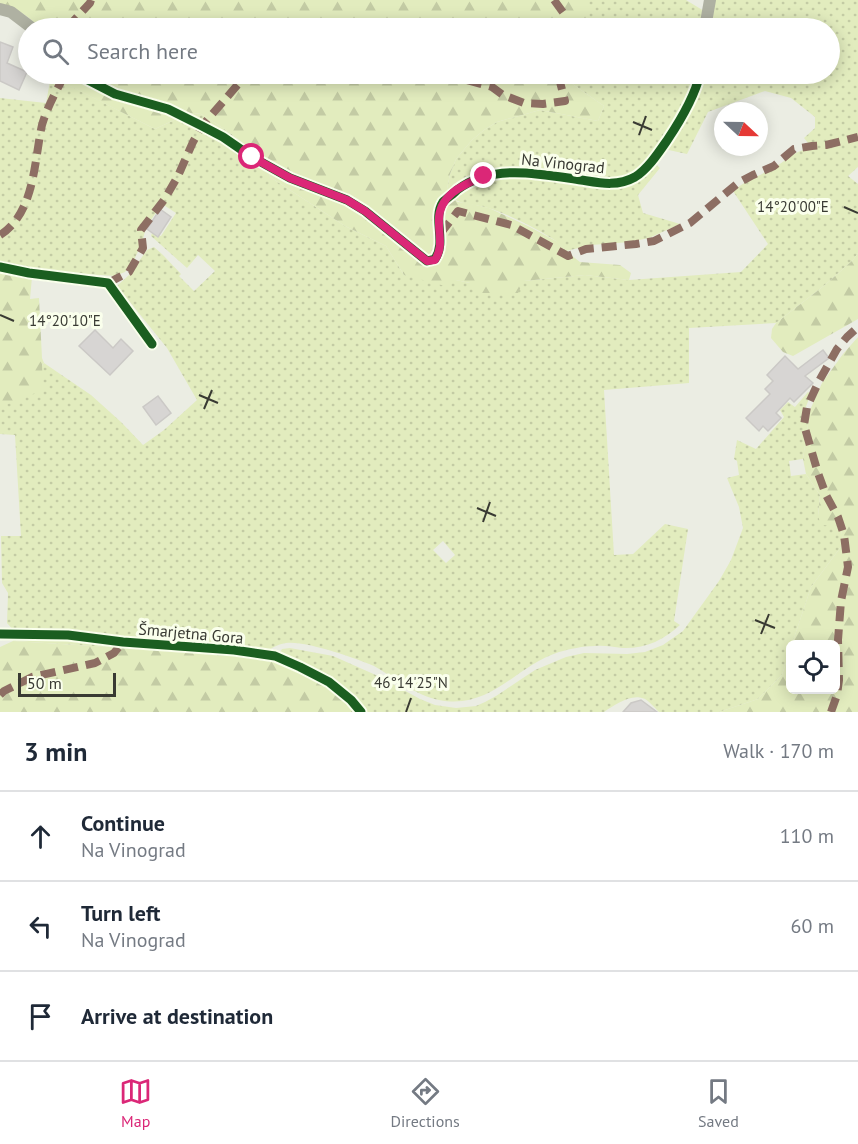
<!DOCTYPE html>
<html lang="en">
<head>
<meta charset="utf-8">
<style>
	:root { --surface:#fff; --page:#f2f2f3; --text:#1f2937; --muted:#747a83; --line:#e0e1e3; --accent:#db2777 }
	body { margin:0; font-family:"PT Sans",sans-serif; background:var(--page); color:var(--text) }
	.controls { position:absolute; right:18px; bottom:18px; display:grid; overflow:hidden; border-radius:9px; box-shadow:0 3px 15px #0003 }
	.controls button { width:54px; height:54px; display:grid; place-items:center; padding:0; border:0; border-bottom:2px solid var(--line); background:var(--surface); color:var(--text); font:30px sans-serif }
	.compass { position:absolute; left:714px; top:102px; width:54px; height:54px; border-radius:50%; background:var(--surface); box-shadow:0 3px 15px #0003; rotate:112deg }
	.scale { position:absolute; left:18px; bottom:15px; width:98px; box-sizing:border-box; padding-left:6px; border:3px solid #393a33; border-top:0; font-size:16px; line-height:21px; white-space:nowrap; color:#393a33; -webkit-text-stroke:4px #faffec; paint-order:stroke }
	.stop { position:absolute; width:18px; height:18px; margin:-14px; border:4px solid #db2777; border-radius:50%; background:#fff }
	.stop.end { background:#db2777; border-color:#fff; box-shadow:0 2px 6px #0008 }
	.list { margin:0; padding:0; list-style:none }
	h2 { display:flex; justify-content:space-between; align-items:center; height:78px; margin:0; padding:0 24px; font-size:26px }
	h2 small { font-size:20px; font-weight:400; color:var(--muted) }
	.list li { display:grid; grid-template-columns:39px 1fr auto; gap:18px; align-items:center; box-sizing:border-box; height:90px; padding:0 24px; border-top:2px solid var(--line) }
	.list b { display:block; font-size:22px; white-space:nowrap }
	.list p { margin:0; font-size:20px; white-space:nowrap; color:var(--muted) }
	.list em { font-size:20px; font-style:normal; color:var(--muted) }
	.icon { flex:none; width:33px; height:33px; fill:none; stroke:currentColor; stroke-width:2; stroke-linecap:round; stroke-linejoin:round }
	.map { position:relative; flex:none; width:858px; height:712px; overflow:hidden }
	.search { position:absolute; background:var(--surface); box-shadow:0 3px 15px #0003; left:18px; right:18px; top:18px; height:66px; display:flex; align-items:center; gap:15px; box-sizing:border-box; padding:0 21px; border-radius:33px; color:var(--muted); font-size:22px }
	.sheet { height:348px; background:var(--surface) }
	nav { display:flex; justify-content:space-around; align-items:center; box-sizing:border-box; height:84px; border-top:2px solid var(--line); background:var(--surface); font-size:16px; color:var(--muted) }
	nav a { display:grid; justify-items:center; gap:3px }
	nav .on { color:var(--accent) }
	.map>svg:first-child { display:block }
	.grass { fill:url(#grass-dots); fill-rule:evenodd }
	.forest { fill:url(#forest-firs) }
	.building { fill:#d7d5d3; stroke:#cbc9c6; stroke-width:1.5 }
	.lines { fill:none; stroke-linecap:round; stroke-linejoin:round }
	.street { stroke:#afb1a2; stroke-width:12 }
	.quiet { stroke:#8d6e63; stroke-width:8; stroke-dasharray:15 8; stroke-linecap:butt }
	.cycleway-casing { stroke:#faffec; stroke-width:13 }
	.cycleway { stroke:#1b5e20; stroke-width:9 }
	.route { stroke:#db2777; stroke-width:8 }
	.ticks { fill:none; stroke:#393a33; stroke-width:2 }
	.labels { text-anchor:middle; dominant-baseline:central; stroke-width:6; stroke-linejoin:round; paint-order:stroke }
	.street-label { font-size:16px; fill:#393a33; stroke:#faffec }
	.ticks-label { font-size:15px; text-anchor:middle; fill:#393a33; stroke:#faffec; stroke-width:6; stroke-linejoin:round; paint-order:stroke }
</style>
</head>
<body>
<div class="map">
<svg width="858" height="712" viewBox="0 0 858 712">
	<defs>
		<pattern id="grass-dots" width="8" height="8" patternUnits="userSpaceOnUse" patternTransform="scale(1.5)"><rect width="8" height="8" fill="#e2ecbe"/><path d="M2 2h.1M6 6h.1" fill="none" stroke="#c3cba4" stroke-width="1.8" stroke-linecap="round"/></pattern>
		<pattern id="forest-firs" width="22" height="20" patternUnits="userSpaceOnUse" patternTransform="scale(1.5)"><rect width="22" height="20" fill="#e2ecbe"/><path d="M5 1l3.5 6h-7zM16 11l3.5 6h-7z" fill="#c3cba4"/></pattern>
	</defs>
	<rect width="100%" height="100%" fill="#ebede3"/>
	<g class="grass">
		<path d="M587,0H686L704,11L701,28H589L587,17Z"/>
		<path d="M713,0H858V167L848,176L858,184V253L853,260L825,285L776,323L689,328V383L604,390L614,555L633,554L665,524L688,529L674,621L680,625C664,640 645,649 622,648C613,647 604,645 595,646C583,646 570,649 559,652C514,667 491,710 439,700C416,696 394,677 374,666C356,658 304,640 286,643C280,644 273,647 269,650V657L13,641L15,632L7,623L8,593L2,583L1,536H21L15,435L0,434V397L38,371L44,363L91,395L121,422L143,445L164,430L197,400L167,348L117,286L129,275L147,250L154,247L163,255L181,274L179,276L194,291L215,271L198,255L187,268L151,236L152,233L161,236L176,213L162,204L146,227L142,243L134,260L125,272L115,276L69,273L0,263V98L46,103L51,76L155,129L185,115L193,113L201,114L232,134L267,163L270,177L345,226L386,246L404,275L456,280L470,283L524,281L585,275L629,280L741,272L768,244L733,191C747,179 760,176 775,167C792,157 792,151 814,148L815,143H808L804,138L815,128V117L791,98L765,91L708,112L687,154L664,149L703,74H830V28H708ZM443,541L455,555L446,563L433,550Z"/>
		<path d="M574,74H697L670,130L645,164L619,180L520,170L450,191L447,189L450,174L456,159L472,140L484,130L497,122L540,110L598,121L604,106L571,83Z"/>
		<path d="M653,162L660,168L638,195L643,213L680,224L649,238L630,242L591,245L566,251C563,248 560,244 556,241C540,230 506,213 488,208C476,204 462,205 452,198L468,186L512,175L606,186Z"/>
		<path d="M808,392L811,394L805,409L810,410L803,459L789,461L791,476L806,474L820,495L818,516L841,526L843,544L811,587L792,644H790V650L782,675L758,699L719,712H659C655,708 650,702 645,699C631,693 615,705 604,712H365L280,652L282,649L290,648L333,656L378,676L420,699L435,705L456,708L476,706L485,702L496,696L535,670L566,657L584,653L627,654L645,652L663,645L683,631L719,581L731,560L743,528L739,507L727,478L739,475L737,461L734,459L737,440L756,449L784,417L780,410L788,402L795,407Z"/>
	</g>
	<g class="forest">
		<path d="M0,0H587V17L589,28H40C29,17 16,7 0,4Z"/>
		<path d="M70,74H574L571,83L604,106L598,121L540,110L497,122L484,130L472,140L456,159L450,174L447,189L450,191L452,198L458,202L467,203L489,208L530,227L558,242L566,251L580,262L620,265L631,273L629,280L585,275L524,281L518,293H474L470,283L456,280L445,286L404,275L386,246L345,226L270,177L267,163L232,134L201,114L193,113L185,115L155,129L66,84Z"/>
		<path d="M858,253V319L793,356L783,352L771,338L772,329L776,323L825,285L853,260Z"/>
		<path d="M0,271L32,277L30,299L39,298L42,358L44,363L42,365L43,390L0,407Z"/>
		<path d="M858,337V712H719L758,699L782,675L790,650V690H836V644H792L811,587L843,544L841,526L821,525L818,516L820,495L806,474L803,459L810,410L822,383L843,354Z"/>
		<path d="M13,641L269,657L328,685L356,712H0V647Z"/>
	</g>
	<g class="building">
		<path d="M0,42L13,47L7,63L27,72L19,90L0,81Z"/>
		<path d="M160,209L171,217L158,237L147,229Z"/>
		<path d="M95,330L113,348L121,339L133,351L110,375L79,346Z"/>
		<path d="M823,350L829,358L805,376L813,383L794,402L790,398L776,413L781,418L768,431L763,426L759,431L746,418L770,394L765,389L773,381L767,375L785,356L798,369Z"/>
		<path d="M158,396L171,413L156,425L143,407Z"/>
		<path d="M641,700L657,712H623L631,703Z"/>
	</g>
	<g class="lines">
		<g class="street">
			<path d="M0,9L11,12L32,28"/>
			<path d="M705,28L710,0"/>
			<path d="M79,74L86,79L115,94L168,109L202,126L223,137L252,157L290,178L347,200L365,211L427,261L435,259C447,241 432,219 443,202C447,198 453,194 457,190C492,163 541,174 581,180C600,183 617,187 635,177C648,169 659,152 668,139C680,121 695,95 700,74"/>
			<path d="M0,267L29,273L108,283L152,344"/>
			<path d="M0,634L68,635L123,642L234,650L275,656L300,667L329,682L351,700L361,712"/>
		</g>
		<g class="quiet">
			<path d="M554,0L565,15L568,28"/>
			<path d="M67,28L90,3L91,0"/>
			<path d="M365,74H371"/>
			<path d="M445,74L492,87L503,95L524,103L543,104L565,101L560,82L562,74"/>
			<path d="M440,234L458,211L511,225L568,256L586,249L636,244L654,241L690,223L738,183L753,175L774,166L794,149L812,146L826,145L858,137"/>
			<path d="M0,235C35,213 34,161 42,125C47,107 57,90 65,74"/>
			<path d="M108,283L129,272L143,248L141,230L164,200L178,176L193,142L202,126L247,74"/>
			<path d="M0,695L4,691L32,677L95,663L114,653L123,642"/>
			<path d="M831,712L837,695L839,680L838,640L841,601L848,567L844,535L838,517L826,495L818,473L804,425L807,407L819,381L837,349L847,337L858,327"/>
		</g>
		<g class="cycleway-casing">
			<g id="cycleway">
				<path d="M79,74L86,79L115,94L168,109L202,126L223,137L252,157L290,178L347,200L365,211L427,261L435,259C447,241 432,219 443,202C447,198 453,194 457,190C492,163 541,174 581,180C600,183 617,187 635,177C648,169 659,152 668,139C680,121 695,95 700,74"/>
				<path d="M0,267L29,273L108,283L152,344"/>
				<path d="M0,634L68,635L123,642L234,650L275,656L300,667L329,682L351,700L361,712"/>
			</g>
		</g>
		<use href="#cycleway" class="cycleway"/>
	</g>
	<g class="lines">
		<path class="route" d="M252,157L290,178L347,200L365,211L427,261L435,260C443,247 439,237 439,223C437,196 462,185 484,176"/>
	</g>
	<path class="ticks" d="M633,122L652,130M639,135L646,116M844,207L858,213M0,315L14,321M199,395L218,403M204,409L212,390M477,508L496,516M483,522L490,502M755,620L775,628M761,634L769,614M406,712L411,698"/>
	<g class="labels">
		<g class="street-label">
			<text transform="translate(563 163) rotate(6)">Na Vinograd</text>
			<text transform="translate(191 633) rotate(5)">Šmarjetna Gora</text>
		</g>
	</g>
	<g class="ticks-label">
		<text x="793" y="212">14°20'00"E</text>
		<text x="65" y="326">14°20'10"E</text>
		<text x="411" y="688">46°14'25"N</text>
	</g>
</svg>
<div class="controls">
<button><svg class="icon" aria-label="locate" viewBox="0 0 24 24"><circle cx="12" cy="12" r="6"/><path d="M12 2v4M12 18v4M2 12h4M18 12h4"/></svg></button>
</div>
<svg class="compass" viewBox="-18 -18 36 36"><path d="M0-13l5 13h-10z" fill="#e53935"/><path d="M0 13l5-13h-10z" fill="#747a83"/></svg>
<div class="scale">50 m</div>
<div class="stop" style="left:252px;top:157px"></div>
<div class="stop end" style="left:484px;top:176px"></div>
<div class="search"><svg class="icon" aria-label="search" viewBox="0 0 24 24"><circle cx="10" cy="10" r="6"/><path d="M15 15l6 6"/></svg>Search here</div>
</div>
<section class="sheet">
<h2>3 min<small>Walk · 170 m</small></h2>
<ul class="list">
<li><svg class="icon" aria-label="ahead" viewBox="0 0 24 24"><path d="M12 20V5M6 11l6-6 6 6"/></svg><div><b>Continue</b><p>Na Vinograd</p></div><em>110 m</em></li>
<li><svg class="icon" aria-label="left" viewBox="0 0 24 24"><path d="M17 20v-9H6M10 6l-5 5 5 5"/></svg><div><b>Turn left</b><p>Na Vinograd</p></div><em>60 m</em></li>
<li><svg class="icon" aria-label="arrive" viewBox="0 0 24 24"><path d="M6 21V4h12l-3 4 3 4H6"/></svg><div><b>Arrive at destination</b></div></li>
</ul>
</section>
<nav>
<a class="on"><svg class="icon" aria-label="map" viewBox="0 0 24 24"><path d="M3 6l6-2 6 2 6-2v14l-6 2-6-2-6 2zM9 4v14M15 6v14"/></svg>Map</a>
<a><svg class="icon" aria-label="directions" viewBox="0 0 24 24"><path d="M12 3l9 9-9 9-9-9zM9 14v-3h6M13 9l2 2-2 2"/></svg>Directions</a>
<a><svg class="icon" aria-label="saved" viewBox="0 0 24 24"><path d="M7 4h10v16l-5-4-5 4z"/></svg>Saved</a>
</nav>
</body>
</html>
